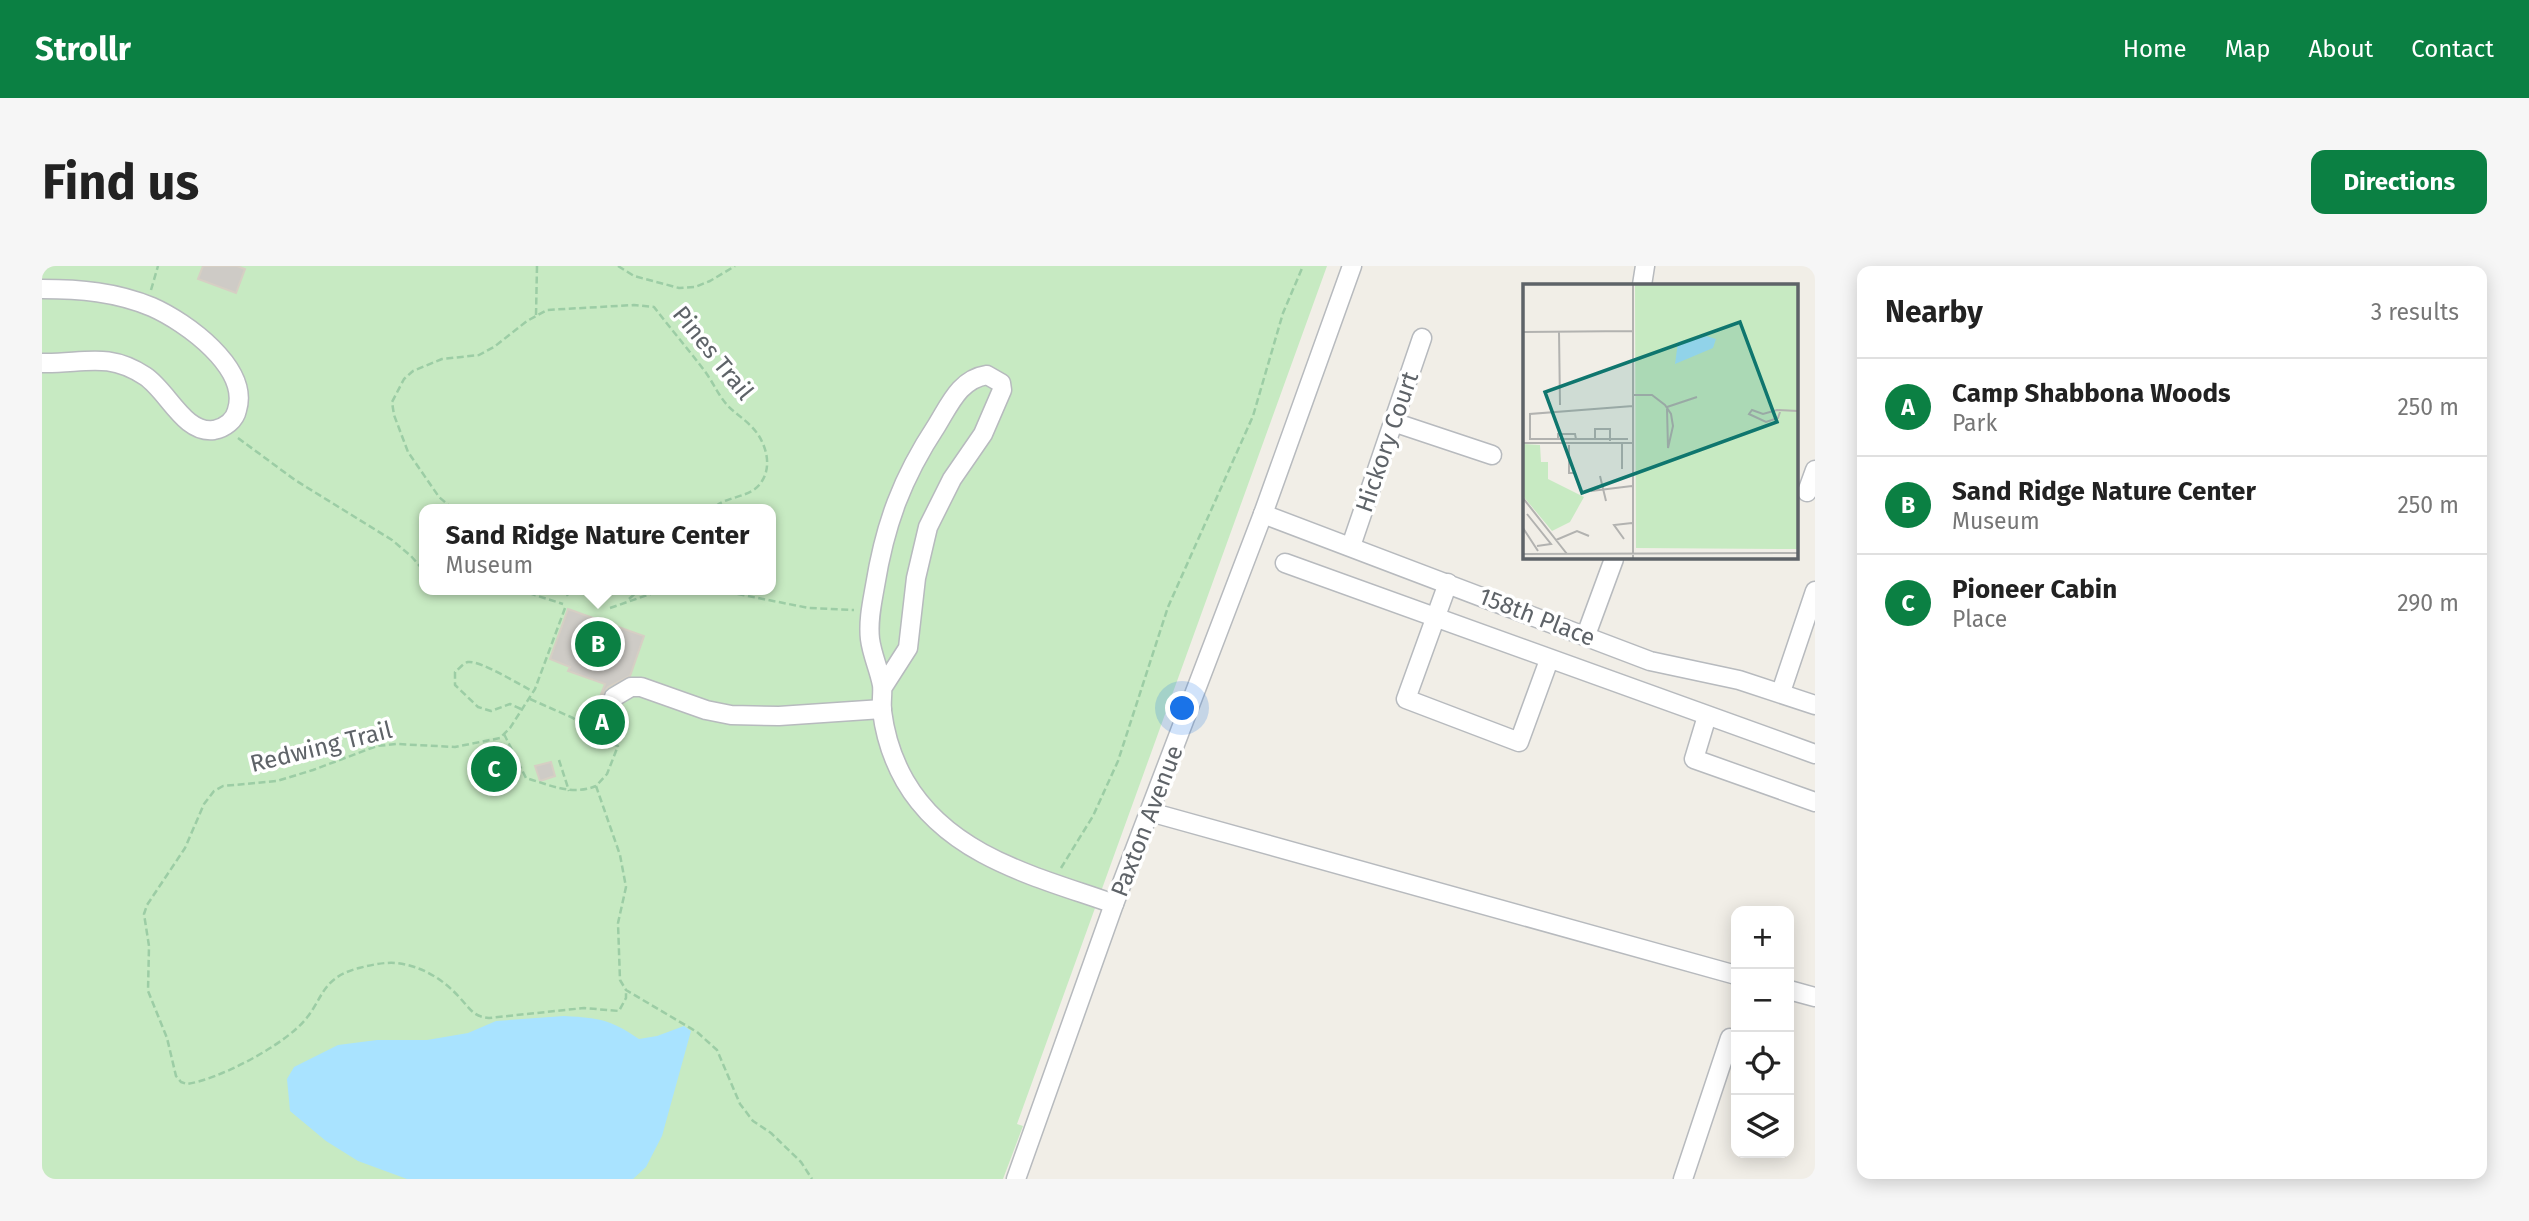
<!DOCTYPE html>
<html lang="en">
<head>
<meta charset="utf-8">
<style>
	:root { --surface:#fff; --page:#f6f6f6; --text:#222; --muted:#767676; --line:#e0e0e0; --accent:#0b8043 }
	body { margin:0; font-family:"Fira Sans",sans-serif; background:var(--page); color:var(--text) }
	.controls { position:absolute; right:21px; bottom:21px; display:grid; overflow:hidden; border-radius:14px; box-shadow:0 4px 18px #0003 }
	.controls button { width:63px; height:63px; display:grid; place-items:center; padding:0; border:0; border-bottom:2px solid var(--line); background:var(--surface); color:var(--text); font:35px sans-serif }
	.you { position:absolute; left:1141px; top:443px; width:24px; height:24px; margin:-18px; border:5px solid #fff; border-radius:50%; background:#1a73e8; box-shadow:0 0 0 10px #1a73e833 }
	.badge { display:grid; place-items:center; width:46px; height:46px; border-radius:50%; background:var(--accent); color:#fff; font-size:23px; font-weight:700 }
	.pin { position:absolute; translate:-50% -50%; border:4px solid #fff; box-shadow:0 2px 7px #0006 }
	.popup { position:absolute; left:377px; top:238px; width:357px; height:91px; box-sizing:border-box; display:grid; place-content:center; border-radius:14px; background:var(--surface); filter:drop-shadow(0 2px 5px #0005); font-size:23px; white-space:nowrap; color:var(--muted) }
	.popup b { font-size:26px; color:var(--text) }
	.popup::after { content:''; position:absolute; left:50%; top:100%; margin-left:-14px; border:14px solid transparent; border-top-color:var(--surface) }
	.list { margin:0; padding:0; list-style:none }
	h2 { display:flex; justify-content:space-between; align-items:center; height:91px; margin:0; padding:0 28px; font-size:30px }
	h2 small { font-size:23px; font-weight:400; color:var(--muted) }
	.list li { display:grid; grid-template-columns:46px 1fr auto; gap:21px; align-items:center; box-sizing:border-box; height:98px; padding:0 28px; border-top:2px solid var(--line) }
	.list b { display:block; font-size:26px; white-space:nowrap }
	.list p { margin:0; font-size:23px; white-space:nowrap; color:var(--muted) }
	.list em { font-size:23px; font-style:normal; color:var(--muted) }
	.icon { flex:none; width:38px; height:38px; fill:none; stroke:currentColor; stroke-width:2; stroke-linecap:round; stroke-linejoin:round }
	.map { position:relative; flex:none; width:1773px; height:913px; overflow:hidden; border-radius:14px }
	header { display:flex; align-items:center; gap:42px; box-sizing:border-box; height:98px; padding:0 35px; background:var(--accent); color:#fff }
	header strong { font-size:33px }
	nav { display:flex; gap:38px; margin-inline-start:auto; font-size:24px }
	.intro { display:flex; align-items:center; justify-content:space-between; box-sizing:border-box; height:168px; padding:0 42px }
	h1 { margin:0; font-size:49px }
	.button { padding:18px 32px; border-radius:14px; background:var(--accent); color:#fff; font-size:24px; font-weight:700 }
	main { display:flex; gap:42px; padding:0 42px }
	aside { flex:1; background:var(--surface); border-radius:14px; box-shadow:0 4px 18px #0003 }
	.map>svg:first-child { display:block }
	.green { fill:#c7eac2; fill-rule:evenodd }
	.water { fill:#a9e3ff }
	.building { fill:#cecbc6; stroke:#d6cfc4; stroke-width:2 }
	.lines { fill:none; stroke-linecap:round; stroke-linejoin:round }
	.minor-casing { stroke:#b7babe; stroke-width:21 }
	.path { stroke:#9ccda5; stroke-width:2.5; stroke-dasharray:7 3.5; stroke-linecap:butt }
	.minor { stroke:#fff; stroke-width:18 }
	.labels { text-anchor:middle; dominant-baseline:central; stroke-width:7; stroke-linejoin:round; paint-order:stroke }
	.street-label { font-size:24px; fill:#5e6368; stroke:#fff }
	.inset-road { fill:none; stroke:#b2b2b0; stroke-width:2 }
	.view { fill:#0f766e; fill-opacity:0.15; stroke:#0f766e; stroke-width:3.5 }
	.inset-edge { fill:none; stroke:#5e6368; stroke-width:3.5 }
</style>
</head>
<body>
<header>
<strong>Strollr</strong>
<nav><a>Home</a><a>Map</a><a>About</a><a>Contact</a></nav>
</header>
<div class="intro"><h1>Find us</h1><a class="button">Directions</a></div>
<main>
<div class="map">
<svg width="1773" height="913" viewBox="0 0 1773 913">
	<rect width="100%" height="100%" fill="#f1eee7"/>
	<path class="green" d="M0,0H1285L975,858L981,860L961,913H0ZM383,243H729V324H383Z"/>
	<path class="water" d="M522,750C558,752 567,753 597,773L615,770L642,760L649,765L620,870L604,901L591,913H365L316,895L284,875L248,845L245,813L252,801L296,779L335,774H385L426,767L454,755Z"/>
	<g class="building">
		<path d="M161,0H195L203,3L194,27L156,13Z"/>
		<path d="M526,343L602,370L588,410L566,421L562,426L561,432L566,440L573,442L580,440L571,464L548,456L563,418L526,405L528,401L508,393Z"/>
		<path d="M447,493L462,499L456,513L441,508Z"/>
		<path d="M509,496L513,510L498,515L493,500Z"/>
	</g>
	<g class="lines">
		<g class="minor-casing">
			<g id="minor">
				<path d="M1600,19L1603,0"/>
				<path d="M0,23C38,23 74,26 110,41C144,56 208,102 195,144C193,154 183,162 172,164C142,168 126,125 103,110C65,85 41,98 0,97"/>
				<path d="M1351,156L1450,189"/>
				<path d="M1765,226L1773,204"/>
				<path d="M1221,248L1608,395L1697,414L1773,439"/>
				<path d="M1309,280L1380,72"/>
				<path d="M1243,297L1773,488"/>
				<path d="M1406,317L1364,433L1477,476L1507,394"/>
				<path d="M1544,369L1572,293"/>
				<path d="M841,421L866,382L874,312L886,261L910,213L941,168L960,124L959,117L945,109C918,113 908,138 895,159C860,212 843,258 833,320C830,337 826,355 828,373C830,389 837,403 840,419C841,427 839,436 840,445C843,469 851,494 863,515C907,591 996,611 1072,638"/>
				<path d="M1739,426L1773,325"/>
				<path d="M572,431L589,421H599L664,444L689,449L737,450L840,443"/>
				<path d="M1665,450L1652,493L1773,536"/>
				<path d="M1108,546L1694,709"/>
				<path d="M1747,724L1773,731"/>
				<path d="M974,913L1072,638L1221,248L1310,0"/>
				<path d="M1641,913L1688,772"/>
			</g>
		</g>
		<g class="path">
			<path d="M576,0L592,10L637,22L653,21L668,15L693,0"/>
			<path d="M109,24L116,0"/>
			<path d="M494,49L495,0"/>
			<path d="M196,172L253,214L350,274L369,290L383,306"/>
			<path d="M411,243L397,231L366,186L352,149L350,136L362,113L371,105L400,93L437,89L452,81L485,55L505,44L592,39L612,41C628,62 646,83 662,104C671,116 676,129 686,140C696,150 709,157 717,170C725,183 729,201 720,215C710,233 683,229 671,243"/>
			<path d="M477,324L521,338"/>
			<path d="M522,324L526,330"/>
			<path d="M675,324L767,342L812,344"/>
			<path d="M587,333L597,324"/>
			<path d="M523,342L493,423L468,462L458,472L413,481L355,478L335,480L271,504L235,515L181,520L172,525L162,538L143,582L105,639L102,648L107,680L106,725L125,772L134,810L139,816L145,818C177,813 231,784 254,763C283,738 274,713 317,702C329,699 342,696 354,697C380,700 401,713 418,732C428,743 432,751 447,752L542,742L577,745L584,732V724"/>
			<path d="M568,342L617,325L630,324"/>
			<path d="M488,433L531,452L554,472L576,480L565,508L554,520L578,589L584,621L576,657L578,714L584,724L655,766L675,784L698,838L711,855L729,867L759,896L770,913"/>
			<path d="M479,443L468,438L449,445L436,441L413,419V406C417,403 421,397 426,396C438,394 480,420 492,426"/>
			<path d="M462,468L484,512C508,519 530,530 554,520"/>
			<path d="M517,494L527,525"/>
			<path d="M1019,602L1051,550L1076,495L1126,341L1211,150L1241,47L1261,0"/>
		</g>
		<use href="#minor" class="minor"/>
	</g>
	<g class="labels">
		<g class="street-label">
			<text transform="translate(671 87) rotate(51)">Pines Trail</text>
			<text transform="translate(1345 176) rotate(-71)">Hickory Court</text>
			<text transform="translate(1495 351) rotate(21)">158th Place</text>
			<text transform="translate(279 481) rotate(-14)">Redwing Trail</text>
			<text transform="translate(1105 555) rotate(-69)">Paxton Avenue</text>
		</g>
	</g>
	<g transform="translate(1481 18)">
		<rect width="275" height="275" fill="#f1eee7"/>
		<path d="M112,0H275V265L113,264ZM0,160L17,161L18,178H25V195L61,213L47,238L29,247L0,212Z" fill="#c7eac2"/>
		<path d="M183,52L193,55L190,64L152,80L155,58Z" fill="#a9e3ff"/>
		<path class="inset-road" d="M110,0V274M0,48L110,47M36,48L37,121M110,111H129L142,121L148,130L150,142L145,164L144,125M144,123L174,113M257,128L255,134L243,138L226,130L229,126L240,130L254,126L275,127M35,155V150H52L53,155M72,155V145H87V157M105,155H7V130L110,122M0,159H110M99,159V185M46,161V189H51M77,192L83,217M68,207L109,202M0,214L44,270M4,230L28,260L14,262M0,244L15,267M101,255L91,241L109,239M33,256L54,247L66,252M0,270L275,269"/>
		<path class="view" d="M217,38L254,138L59,209L22,108Z"/>
		<rect width="275" height="275" class="inset-edge"/>
	</g>
</svg>
<div class="controls">
<button>+</button>
<button>−</button>
<button><svg class="icon" aria-label="locate" viewBox="0 0 24 24"><circle cx="12" cy="12" r="6"/><path d="M12 2v4M12 18v4M2 12h4M18 12h4"/></svg></button>
<button><svg class="icon" aria-label="layers" viewBox="0 0 24 24"><path d="M12 4l9 5-9 5-9-5zM3 14l9 5 9-5"/></svg></button>
</div>
<div class="you"></div>
<div class="pin badge" style="left:560px;top:456px">A</div>
<div class="pin badge" style="left:556px;top:378px">B</div>
<div class="popup"><b>Sand Ridge Nature Center</b>Museum</div>
<div class="pin badge" style="left:452px;top:503px">C</div>
</div>
<aside>
<h2>Nearby<small>3 results</small></h2>
<ul class="list">
<li><span class="badge">A</span><div><b>Camp Shabbona Woods</b><p>Park</p></div><em>250 m</em></li>
<li><span class="badge">B</span><div><b>Sand Ridge Nature Center</b><p>Museum</p></div><em>250 m</em></li>
<li><span class="badge">C</span><div><b>Pioneer Cabin</b><p>Place</p></div><em>290 m</em></li>
</ul>
</aside>
</main>
</body>
</html>
